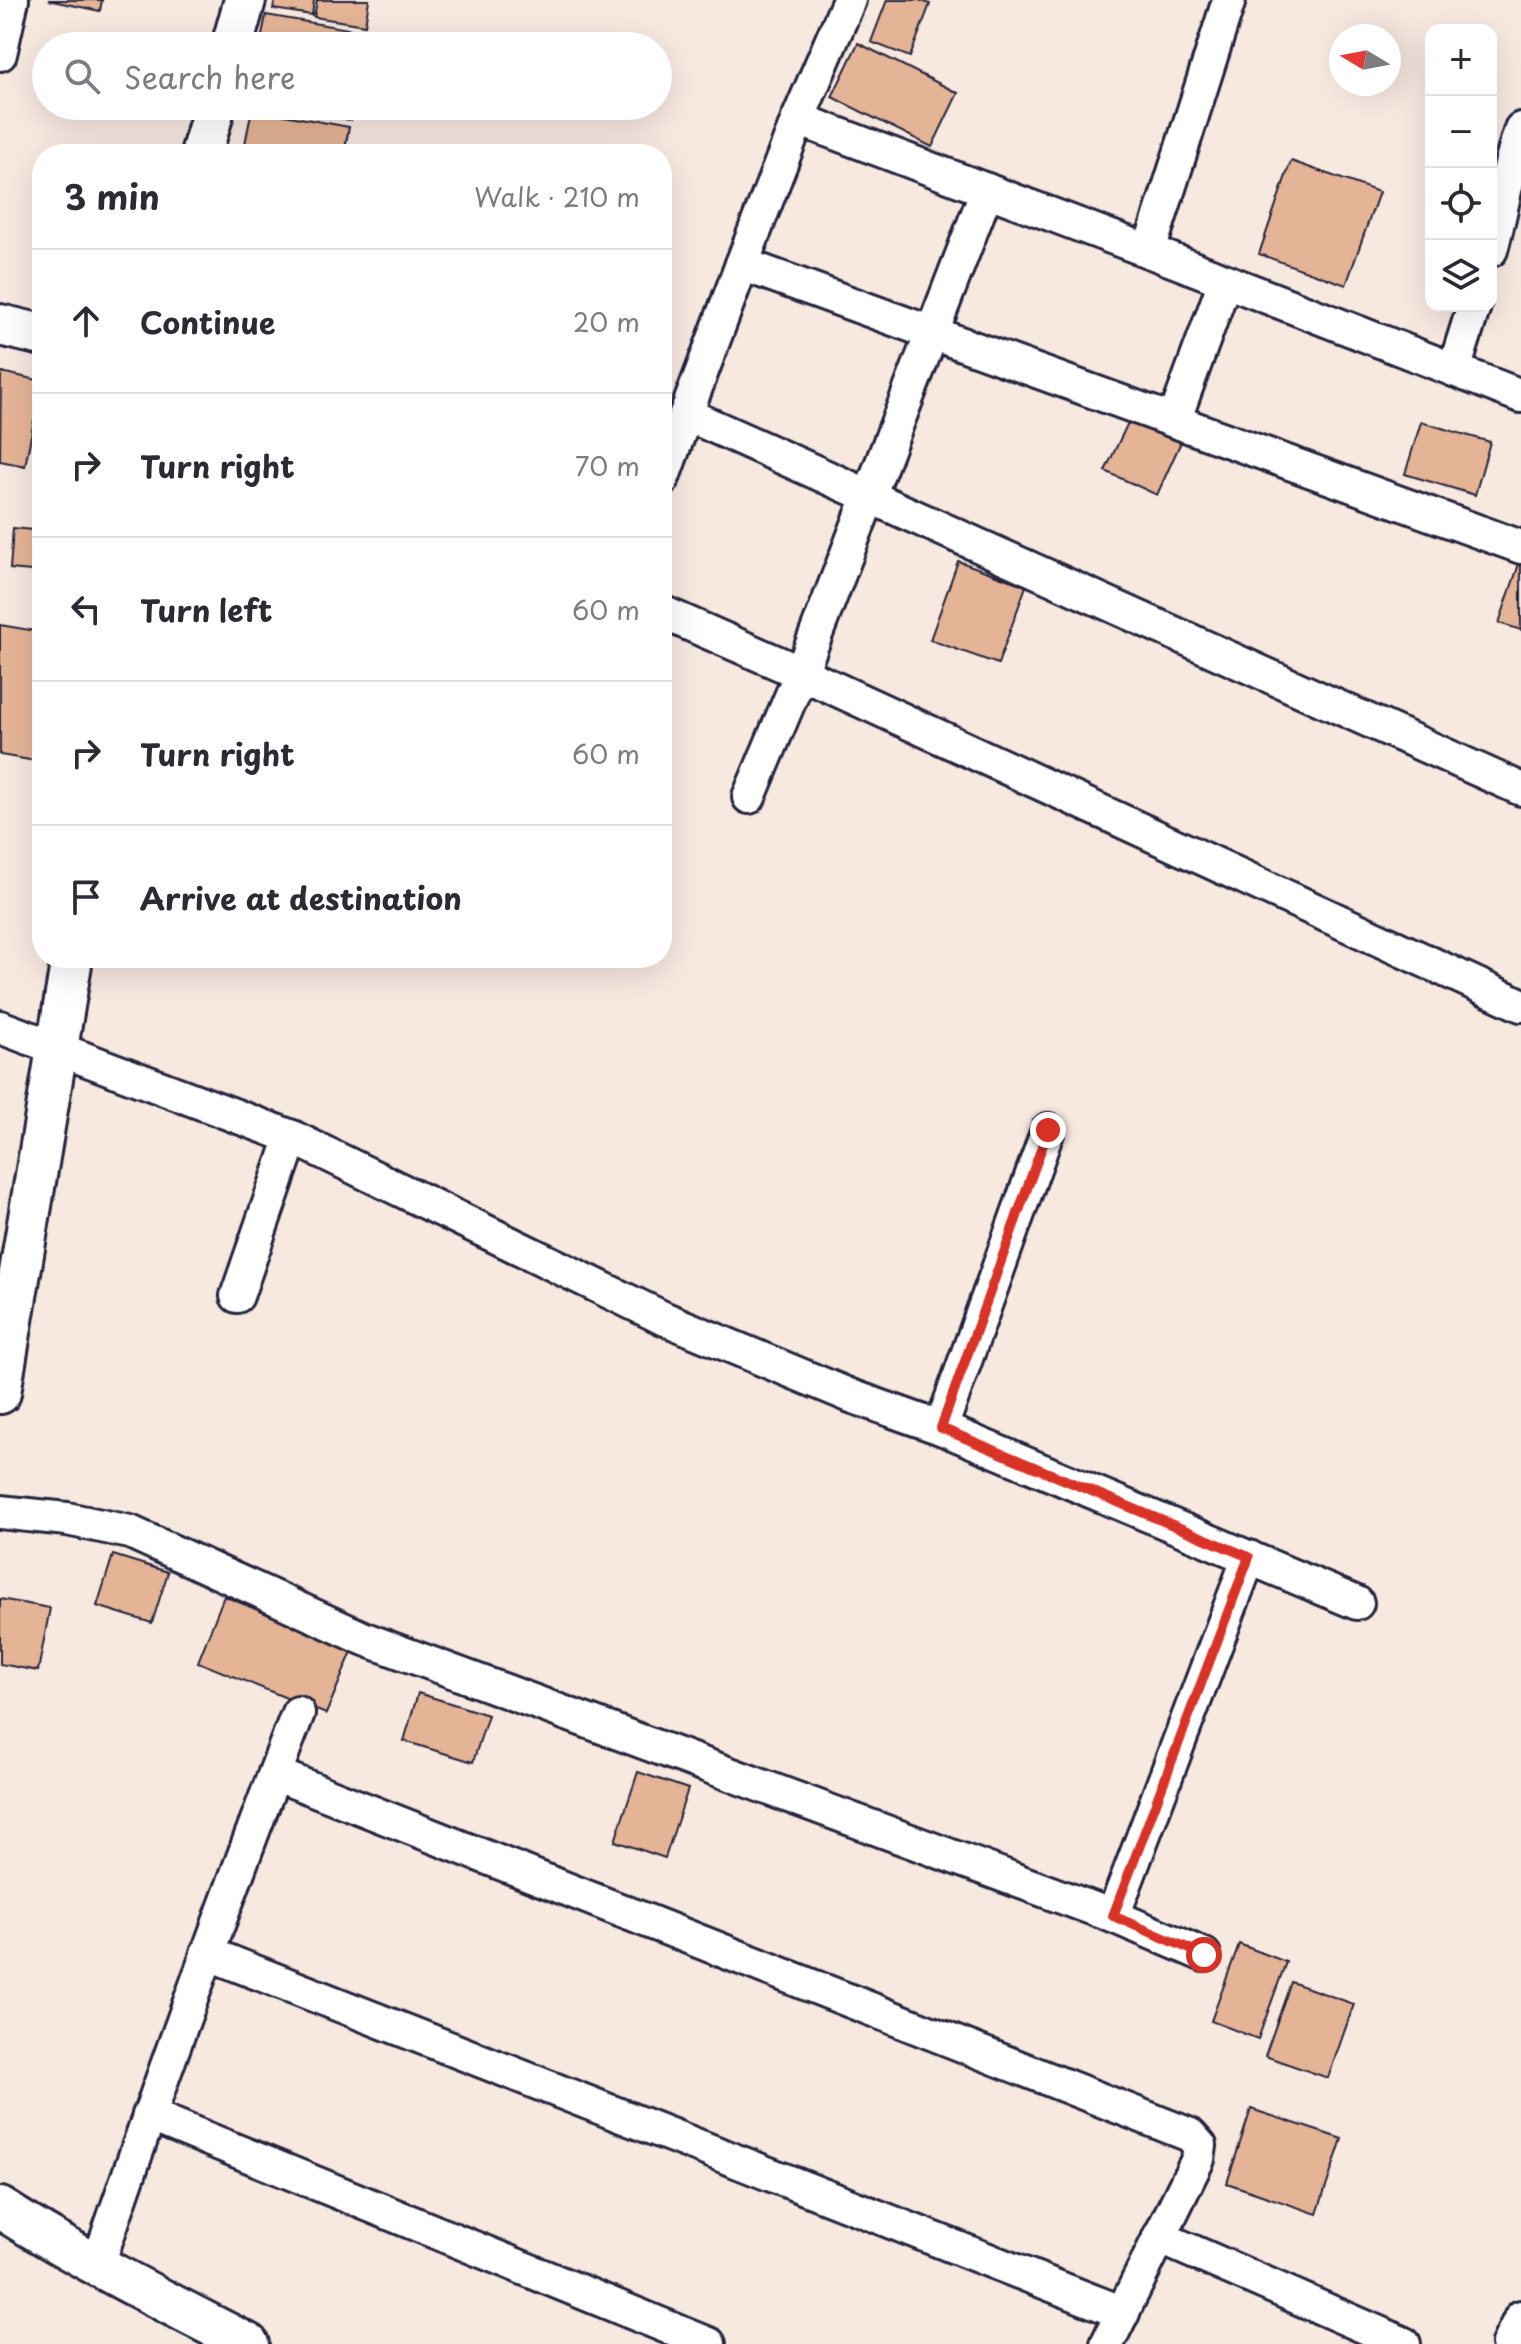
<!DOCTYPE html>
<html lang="en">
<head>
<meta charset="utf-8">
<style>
	:root { --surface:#fff; --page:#f7f7f7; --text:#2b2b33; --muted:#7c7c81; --line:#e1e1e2 }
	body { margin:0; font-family:"Playpen Sans",sans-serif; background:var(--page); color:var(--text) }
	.controls { position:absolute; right:24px; top:24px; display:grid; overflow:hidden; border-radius:16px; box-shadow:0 8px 32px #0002 }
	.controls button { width:72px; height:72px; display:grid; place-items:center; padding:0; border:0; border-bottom:2px solid var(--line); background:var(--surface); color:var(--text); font:40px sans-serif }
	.compass { position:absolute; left:1329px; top:24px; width:72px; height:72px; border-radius:50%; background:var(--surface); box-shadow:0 8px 32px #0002; rotate:280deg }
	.stop { position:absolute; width:24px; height:24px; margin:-18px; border:6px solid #d93025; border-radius:50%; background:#fff }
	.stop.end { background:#d93025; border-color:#fff; box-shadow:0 2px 8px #0008 }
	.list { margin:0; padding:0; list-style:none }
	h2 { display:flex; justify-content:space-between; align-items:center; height:104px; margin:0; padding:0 32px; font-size:34px }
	h2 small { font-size:26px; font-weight:400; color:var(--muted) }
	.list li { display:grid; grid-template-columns:52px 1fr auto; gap:24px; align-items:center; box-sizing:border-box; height:144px; padding:0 32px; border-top:2px solid var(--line) }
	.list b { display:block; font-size:30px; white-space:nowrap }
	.list em { font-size:26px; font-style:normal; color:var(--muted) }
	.icon { flex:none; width:44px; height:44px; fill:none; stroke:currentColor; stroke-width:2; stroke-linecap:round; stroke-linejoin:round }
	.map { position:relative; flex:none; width:1521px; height:2344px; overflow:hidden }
	.search { position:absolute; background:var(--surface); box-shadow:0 8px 32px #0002; left:32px; top:32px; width:640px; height:88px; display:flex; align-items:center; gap:20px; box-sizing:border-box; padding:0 28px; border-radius:44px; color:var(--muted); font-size:30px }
	.panel { position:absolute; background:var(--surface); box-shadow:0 8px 32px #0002; left:32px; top:144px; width:640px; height:824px; border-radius:32px }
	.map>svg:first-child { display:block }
	.building { fill:#e5b496; stroke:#22223b; stroke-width:2 }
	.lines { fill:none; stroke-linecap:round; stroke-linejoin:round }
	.minor-casing { stroke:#22223b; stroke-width:38 }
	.tertiary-casing { stroke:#22223b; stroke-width:46 }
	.minor { stroke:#fff; stroke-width:32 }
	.tertiary { stroke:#fff; stroke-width:40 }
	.route { stroke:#d93025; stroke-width:10 }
</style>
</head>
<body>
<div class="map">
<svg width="1521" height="2344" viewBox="0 0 1521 2344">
	<rect width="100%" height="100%" fill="#f7e8e0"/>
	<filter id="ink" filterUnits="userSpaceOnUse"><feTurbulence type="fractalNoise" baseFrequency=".0125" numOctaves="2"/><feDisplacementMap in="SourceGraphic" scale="16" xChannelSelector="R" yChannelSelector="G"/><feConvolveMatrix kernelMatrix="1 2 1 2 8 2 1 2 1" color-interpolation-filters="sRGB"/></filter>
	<g filter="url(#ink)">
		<g class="building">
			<path d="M48,0H102L100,11Z"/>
			<path d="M275,0H314L312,15L273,9Z"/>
			<path d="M317,0H369L365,25L314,17Z"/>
			<path d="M887,0H919L930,4L910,57L871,42Z"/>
			<path d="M266,15L366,32L364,46H260Z"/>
			<path d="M858,43L958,93L932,147L832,97Z"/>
			<path d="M268,106H353L351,120Z"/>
			<path d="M252,109L349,127L344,154H243Z"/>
			<path d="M1291,161L1379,192L1346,285L1259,254Z"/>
			<path d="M1,372L42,381L25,466L0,461Z"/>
			<path d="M1134,410L1185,433L1157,495L1105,471Z"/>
			<path d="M1421,422L1490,442L1475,495L1405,474Z"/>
			<path d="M13,528L42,531V572L10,569Z"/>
			<path d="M1521,558V630L1499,623Z"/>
			<path d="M958,561L1026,586L998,664L930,640Z"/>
			<path d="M0,625L42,632V762L0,755Z"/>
			<path d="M113,1555L168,1572L152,1623L97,1606Z"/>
			<path d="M224,1596L353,1649L326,1714L198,1662Z"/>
			<path d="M0,1599L50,1608L38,1671L0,1664Z"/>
			<path d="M418,1693L488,1715L473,1762L404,1741Z"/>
			<path d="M638,1772L688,1789L665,1858L615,1841Z"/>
			<path d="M1239,1944L1286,1962L1258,2039L1211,2021Z"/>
			<path d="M1291,1982L1354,2004L1328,2078L1265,2056Z"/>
			<path d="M1251,2109L1342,2139L1317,2214L1227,2183Z"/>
		</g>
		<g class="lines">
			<g class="minor-casing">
				<g id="minor">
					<path d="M849,0L798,119L1180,263L1521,396"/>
					<path d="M0,54L12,0"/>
					<path d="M798,119L742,264L1521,547"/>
					<path d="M1491,250C1502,210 1508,168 1521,129"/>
					<path d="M1149,251L1229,0"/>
					<path d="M742,264L686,414L1521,789"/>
					<path d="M1454,370L1474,306"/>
					<path d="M1174,421L1225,281"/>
					<path d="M662,480L686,414"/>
					<path d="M662,612L801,673L1521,1005"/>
					<path d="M749,797L801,673L987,190"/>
					<path d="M0,1027L292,1137L663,1318L851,1396L941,1428L1357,1603"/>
					<path d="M237,1296L292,1137"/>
					<path d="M941,1428L1048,1130"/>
					<path d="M0,1512L67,1519L130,1532L365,1639L1113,1916L1204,1955"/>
					<path d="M275,1774L1190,2135L1200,2146L1198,2159L1107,2344"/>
					<path d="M1113,1916L1249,1557"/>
					<path d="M207,1953L1123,2313"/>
					<path d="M149,2115L709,2344"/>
					<path d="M1159,2237L1404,2344"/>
					<path d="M97,2267C160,2081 227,1897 298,1713"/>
					<path d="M1508,2344L1521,2317"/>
				</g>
			</g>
			<g class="tertiary-casing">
				<g id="tertiary">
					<path d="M232,46L245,0"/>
					<path d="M201,154L215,106"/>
					<path d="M0,325L42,335"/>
					<path d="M0,1393L72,958"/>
					<path d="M0,2208C80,2259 164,2301 248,2344"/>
				</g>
			</g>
			<use href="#minor" class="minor"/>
			<use href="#tertiary" class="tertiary"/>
		</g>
	</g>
	<g class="lines" filter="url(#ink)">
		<path class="route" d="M1048,1130L941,1428L1249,1557L1113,1916L1204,1955"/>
	</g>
</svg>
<div class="controls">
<button>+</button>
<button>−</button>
<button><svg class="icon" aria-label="locate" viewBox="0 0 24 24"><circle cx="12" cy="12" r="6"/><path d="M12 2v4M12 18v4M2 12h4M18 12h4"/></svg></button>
<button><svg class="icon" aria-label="layers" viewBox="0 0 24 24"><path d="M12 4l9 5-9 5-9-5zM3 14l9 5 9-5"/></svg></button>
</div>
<svg class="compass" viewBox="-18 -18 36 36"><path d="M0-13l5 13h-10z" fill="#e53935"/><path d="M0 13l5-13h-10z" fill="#7c7c81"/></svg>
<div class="stop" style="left:1204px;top:1955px"></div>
<div class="stop end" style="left:1048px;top:1130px"></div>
<div class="search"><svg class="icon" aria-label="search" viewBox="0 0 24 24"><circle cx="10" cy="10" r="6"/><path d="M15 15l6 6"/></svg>Search here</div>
<section class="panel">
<h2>3 min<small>Walk · 210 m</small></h2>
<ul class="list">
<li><svg class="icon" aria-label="ahead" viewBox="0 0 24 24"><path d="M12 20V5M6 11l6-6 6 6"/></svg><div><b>Continue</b></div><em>20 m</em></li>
<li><svg class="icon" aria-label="right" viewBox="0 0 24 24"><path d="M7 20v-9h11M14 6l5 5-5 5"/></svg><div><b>Turn right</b></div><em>70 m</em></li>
<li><svg class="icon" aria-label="left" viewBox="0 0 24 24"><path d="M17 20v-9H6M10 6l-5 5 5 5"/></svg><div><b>Turn left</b></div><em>60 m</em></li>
<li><svg class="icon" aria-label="right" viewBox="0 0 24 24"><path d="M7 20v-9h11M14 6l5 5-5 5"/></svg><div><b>Turn right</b></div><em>60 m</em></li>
<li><svg class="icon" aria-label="arrive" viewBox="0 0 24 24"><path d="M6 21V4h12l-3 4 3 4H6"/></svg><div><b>Arrive at destination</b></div></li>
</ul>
</section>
</div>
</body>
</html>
